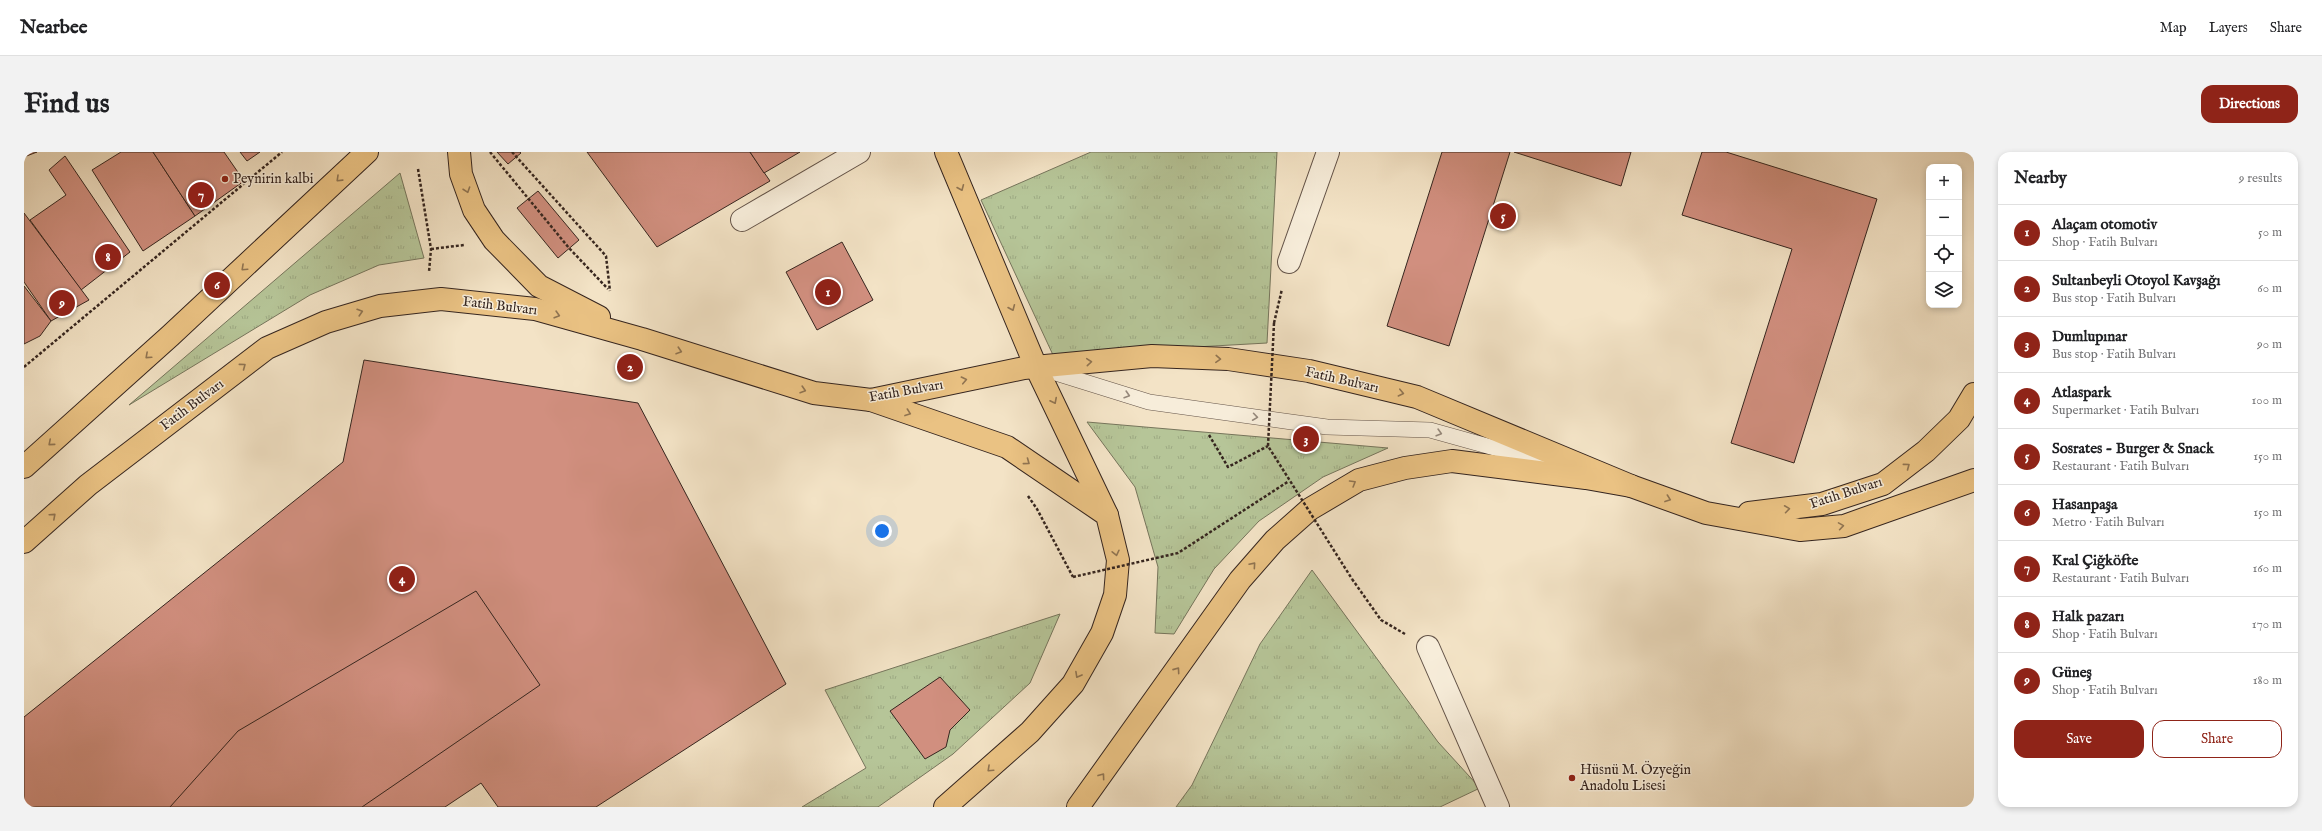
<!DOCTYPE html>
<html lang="en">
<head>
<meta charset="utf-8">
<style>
	:root { --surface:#fff; --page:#f2f2f2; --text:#202124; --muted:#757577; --line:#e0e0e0; --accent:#8f2418 }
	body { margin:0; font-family:"IM FELL English",serif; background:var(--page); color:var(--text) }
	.controls { position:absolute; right:12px; top:12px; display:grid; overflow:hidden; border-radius:8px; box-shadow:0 2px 6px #0003 }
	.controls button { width:36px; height:36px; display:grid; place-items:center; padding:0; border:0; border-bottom:1px solid var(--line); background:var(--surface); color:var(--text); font:20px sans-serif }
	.you { position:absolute; left:858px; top:379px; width:14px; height:14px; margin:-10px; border:3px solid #fff; border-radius:50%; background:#1a73e8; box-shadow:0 0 0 6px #1a73e833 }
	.badge { display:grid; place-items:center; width:26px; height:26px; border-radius:50%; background:var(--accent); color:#fff; font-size:13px; font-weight:700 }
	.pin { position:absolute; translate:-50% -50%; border:2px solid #fff; box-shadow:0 1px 4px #0006 }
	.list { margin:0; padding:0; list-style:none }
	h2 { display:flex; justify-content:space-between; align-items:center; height:52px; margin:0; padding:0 16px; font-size:17px }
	h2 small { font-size:13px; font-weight:400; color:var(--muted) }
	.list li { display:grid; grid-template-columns:26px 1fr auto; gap:12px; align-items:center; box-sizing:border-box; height:56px; padding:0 16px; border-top:1px solid var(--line) }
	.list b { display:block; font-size:15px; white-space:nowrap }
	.list p { margin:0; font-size:13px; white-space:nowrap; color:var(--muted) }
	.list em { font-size:13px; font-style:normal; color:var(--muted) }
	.actions { display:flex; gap:8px; padding:12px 16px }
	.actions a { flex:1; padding:9px 0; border:1px solid var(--accent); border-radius:12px; text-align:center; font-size:14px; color:var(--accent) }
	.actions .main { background:var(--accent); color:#fff }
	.icon { flex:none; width:22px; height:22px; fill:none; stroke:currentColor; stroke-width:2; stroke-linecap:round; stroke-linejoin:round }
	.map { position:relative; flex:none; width:1950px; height:655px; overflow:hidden; border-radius:12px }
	header { display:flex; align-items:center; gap:24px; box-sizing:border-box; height:56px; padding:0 20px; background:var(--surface); border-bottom:1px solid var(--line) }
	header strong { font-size:19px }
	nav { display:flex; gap:22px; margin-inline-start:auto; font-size:14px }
	.intro { display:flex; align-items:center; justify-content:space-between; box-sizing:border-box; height:96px; padding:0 24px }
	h1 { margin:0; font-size:28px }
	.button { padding:10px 18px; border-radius:12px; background:var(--accent); color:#fff; font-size:14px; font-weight:700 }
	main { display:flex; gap:24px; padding:0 24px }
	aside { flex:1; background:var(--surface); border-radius:12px; box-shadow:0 2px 6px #0003 }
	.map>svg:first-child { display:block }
	.grass { fill:url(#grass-tufts); stroke:#76755c }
	.building { fill:#d18f7f; stroke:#35251f }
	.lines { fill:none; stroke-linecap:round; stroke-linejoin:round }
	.service-casing { stroke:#645449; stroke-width:16 }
	.minor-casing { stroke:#645449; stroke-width:24 }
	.primary-casing { stroke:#35251f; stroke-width:24 }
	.motorway-casing { stroke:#35251f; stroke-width:24 }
	.path { stroke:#35251f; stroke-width:2.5; stroke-dasharray:3 2; stroke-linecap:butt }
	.service { stroke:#f7edda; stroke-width:15 }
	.minor { stroke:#f7edda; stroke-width:22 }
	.primary { stroke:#eac283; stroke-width:22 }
	.motorway { stroke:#eac283; stroke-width:22 }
	.path-bridge { stroke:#35251f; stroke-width:2.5; stroke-dasharray:3 2; stroke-linecap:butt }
	.oneway { stroke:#907451 }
	.oneway2 { stroke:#96897c }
	.poi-dot { fill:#8f2418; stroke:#f7edda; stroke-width:1.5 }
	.labels { text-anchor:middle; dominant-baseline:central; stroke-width:3; stroke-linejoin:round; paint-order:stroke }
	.poi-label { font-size:14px; fill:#35251f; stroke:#f7edda; text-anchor:start }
	.street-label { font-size:14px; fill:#35251f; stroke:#f7edda }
</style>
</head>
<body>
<header>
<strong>Nearbee</strong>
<nav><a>Map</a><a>Layers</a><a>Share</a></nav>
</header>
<div class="intro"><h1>Find us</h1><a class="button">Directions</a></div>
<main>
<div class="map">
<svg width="1950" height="655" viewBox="0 0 1950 655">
	<defs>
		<pattern id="grass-tufts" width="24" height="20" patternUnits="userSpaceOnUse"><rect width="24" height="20" fill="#b6c598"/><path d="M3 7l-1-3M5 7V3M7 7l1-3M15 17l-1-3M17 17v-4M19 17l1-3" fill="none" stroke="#9da983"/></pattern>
	</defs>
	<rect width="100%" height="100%" fill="#f3e3c6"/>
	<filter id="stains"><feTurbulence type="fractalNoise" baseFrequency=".005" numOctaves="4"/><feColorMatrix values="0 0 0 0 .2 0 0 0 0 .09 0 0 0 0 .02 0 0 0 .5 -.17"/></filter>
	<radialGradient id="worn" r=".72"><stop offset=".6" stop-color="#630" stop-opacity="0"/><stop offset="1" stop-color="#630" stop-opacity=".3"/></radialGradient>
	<g class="grass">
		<path d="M1067,0H1253L1243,191L1029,203L957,48Z"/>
		<path d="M376,21L400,106L355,113L286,143L105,253Z"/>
		<path d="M1063,270L1364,296L1299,325L1235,369L1190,417L1150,482L1131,481L1134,415L1111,335Z"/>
		<path d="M1288,418L1414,590L1456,636L1416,655H1152L1168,633L1236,492Z"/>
		<path d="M1036,462L1006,531L929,602L854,655H778L842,616L801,538Z"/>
	</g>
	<g class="building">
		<path d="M0,0H13L0,5Z"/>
		<path d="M97,0H129L171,64L119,99L68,18Z"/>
		<path d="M129,0H200L220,29L171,64Z"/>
		<path d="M216,0H236L223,9Z"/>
		<path d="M473,0H496L497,1L484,12Z"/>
		<path d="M563,0H726L746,29L633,95Z"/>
		<path d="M726,0H776L740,21Z"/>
		<path d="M1418,0H1486L1425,194L1363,174Z"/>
		<path d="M1490,0H1607L1597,34Z"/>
		<path d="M1678,0H1702L1853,47L1770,311L1707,291L1768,97L1658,63Z"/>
		<path d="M41,4L106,100L57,138L6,68L42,43L25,18Z"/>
		<path d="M514,39L555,88L534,106L493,56Z"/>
		<path d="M0,61L65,148L27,169L0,130Z"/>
		<path d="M818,90L849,148L793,178L762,120Z"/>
		<path d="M0,134L27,169L16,184L0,192Z"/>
		<path d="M340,208L614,251L762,532L572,655H474L457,631L421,655H0V565L319,310Z"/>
		<path d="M452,439L516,533L338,655H146L214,579Z"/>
		<path d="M916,525L946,558L926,578L922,595L901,607L866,559Z"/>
	</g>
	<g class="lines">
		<g class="service-casing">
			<path id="service" d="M1019,217L1125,250L1303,275L1406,278L1539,315"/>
		</g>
		<g class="minor-casing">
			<g id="minor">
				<path d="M718,68L835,0"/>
				<path d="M1265,110L1304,0"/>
				<path d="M1404,495L1474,655"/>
			</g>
		</g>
		<g class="primary-casing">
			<g id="primary">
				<path d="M435,0L437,22L450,58L470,88L515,134L575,165"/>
				<path d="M922,0L1012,215L1083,363"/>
				<path d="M0,315L146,184L343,0"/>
				<path d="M1725,361L1798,352L1859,332L1902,299L1935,267L1950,242"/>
				<path d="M0,390L64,333L243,196L302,170L356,154L417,147L511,157L618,187L790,241L847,248L1000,216L1128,204L1204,207L1285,219L1393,245L1607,334L1682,361L1776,378L1820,374L1950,328"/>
			</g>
		</g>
		<g class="motorway-casing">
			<g id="motorway">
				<path d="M847,248L983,295L1083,363L1094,408L1091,443L1078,481L1049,532L1006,580L921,655"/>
				<path d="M1054,655L1216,428L1251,388L1286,357L1335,328L1381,316L1428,309L1562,326L1607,334"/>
			</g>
		</g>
		<g class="path">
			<path d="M466,0L545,96L584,137"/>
			<path d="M488,0L582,104L586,139"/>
			<path d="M394,17L407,97L405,120"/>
			<path d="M407,97L440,93"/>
			<path d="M1250,171L1258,137"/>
			<path d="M0,215L258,0"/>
			<path d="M1185,283L1204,315L1244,294"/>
			<path d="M1004,344L1013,357L1049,425"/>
			<path d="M1328,427L1357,468L1381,482"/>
		</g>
		<use href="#service" class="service"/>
		<use href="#minor" class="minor"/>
		<use href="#primary" class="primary"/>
		<use href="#motorway" class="motorway"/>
		<g class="path-bridge">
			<path d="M1250,171L1244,294L1328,427"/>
			<path d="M1049,425L1154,401L1265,329"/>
		</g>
	</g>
	<defs><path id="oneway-chevron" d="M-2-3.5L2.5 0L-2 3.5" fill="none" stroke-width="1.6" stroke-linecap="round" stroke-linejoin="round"/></defs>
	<g class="oneway">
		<use href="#oneway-chevron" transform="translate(315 27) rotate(136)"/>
		<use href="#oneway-chevron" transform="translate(937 36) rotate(67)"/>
		<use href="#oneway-chevron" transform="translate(443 38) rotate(71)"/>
		<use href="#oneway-chevron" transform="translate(220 116) rotate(137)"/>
		<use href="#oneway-chevron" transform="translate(988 156) rotate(67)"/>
		<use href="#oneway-chevron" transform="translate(336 160) rotate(-17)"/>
		<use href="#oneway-chevron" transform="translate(533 163) rotate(16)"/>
		<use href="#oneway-chevron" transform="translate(655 199) rotate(18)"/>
		<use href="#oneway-chevron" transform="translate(124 204) rotate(138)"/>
		<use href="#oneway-chevron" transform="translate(1194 207) rotate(3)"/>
		<use href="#oneway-chevron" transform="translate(1065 210) rotate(-5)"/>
		<use href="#oneway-chevron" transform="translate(219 214) rotate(-37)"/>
		<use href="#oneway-chevron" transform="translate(940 228) rotate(-12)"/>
		<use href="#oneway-chevron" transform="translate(779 238) rotate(17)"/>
		<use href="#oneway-chevron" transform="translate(1377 241) rotate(13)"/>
		<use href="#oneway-chevron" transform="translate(1030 249) rotate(63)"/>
		<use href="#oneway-chevron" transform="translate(884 261) rotate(20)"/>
		<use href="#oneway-chevron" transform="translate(27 291) rotate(139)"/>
		<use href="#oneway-chevron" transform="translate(1003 310) rotate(36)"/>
		<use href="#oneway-chevron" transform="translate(1883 314) rotate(-37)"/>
		<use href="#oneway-chevron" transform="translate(1329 331) rotate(-31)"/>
		<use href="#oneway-chevron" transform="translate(1644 347) rotate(20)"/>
		<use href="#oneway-chevron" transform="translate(1763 357) rotate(-8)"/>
		<use href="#oneway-chevron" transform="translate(29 364) rotate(-42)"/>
		<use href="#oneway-chevron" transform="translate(1817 374) rotate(-9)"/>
		<use href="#oneway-chevron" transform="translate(1092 401) rotate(77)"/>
		<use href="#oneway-chevron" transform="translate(1229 413) rotate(-49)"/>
		<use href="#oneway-chevron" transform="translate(1153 518) rotate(-55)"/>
		<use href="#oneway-chevron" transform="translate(1054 523) rotate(119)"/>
		<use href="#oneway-chevron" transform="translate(966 617) rotate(137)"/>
		<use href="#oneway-chevron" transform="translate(1078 624) rotate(-54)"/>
	</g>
	<g class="oneway2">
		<use href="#oneway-chevron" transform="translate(1103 243) rotate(17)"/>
		<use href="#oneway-chevron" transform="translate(1231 265) rotate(8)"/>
		<use href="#oneway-chevron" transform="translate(1415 281) rotate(16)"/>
	</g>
	<g class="poi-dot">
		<circle cx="201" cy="27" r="4"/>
		<circle cx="1548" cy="626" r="4"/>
	</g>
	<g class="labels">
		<g class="poi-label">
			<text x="209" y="27">Peynirin kalbi</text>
			<text x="1556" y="618">Hüsnü M. Özyeğin<tspan x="1556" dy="16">Anadolu Lisesi</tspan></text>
		</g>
		<g class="street-label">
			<text transform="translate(476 154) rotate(7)">Fatih Bulvarı</text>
			<text transform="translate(1318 228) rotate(13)">Fatih Bulvarı</text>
			<text transform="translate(882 239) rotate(-10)">Fatih Bulvarı</text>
			<text transform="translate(168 253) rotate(-37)">Fatih Bulvarı</text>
			<text transform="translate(1822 341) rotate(-18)">Fatih Bulvarı</text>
		</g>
	</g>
	<rect width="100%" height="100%" filter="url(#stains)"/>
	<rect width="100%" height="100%" fill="url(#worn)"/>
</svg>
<div class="controls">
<button>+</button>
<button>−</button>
<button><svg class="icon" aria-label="locate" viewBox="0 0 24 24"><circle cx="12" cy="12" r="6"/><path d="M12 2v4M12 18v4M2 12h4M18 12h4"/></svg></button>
<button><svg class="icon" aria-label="layers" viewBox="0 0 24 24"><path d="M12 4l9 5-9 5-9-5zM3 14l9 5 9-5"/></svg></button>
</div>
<div class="you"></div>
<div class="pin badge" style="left:804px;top:140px">1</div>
<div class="pin badge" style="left:606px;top:215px">2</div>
<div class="pin badge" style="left:1282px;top:287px">3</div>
<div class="pin badge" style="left:378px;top:427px">4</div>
<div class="pin badge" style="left:1479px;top:64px">5</div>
<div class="pin badge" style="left:193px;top:133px">6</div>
<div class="pin badge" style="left:177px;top:43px">7</div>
<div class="pin badge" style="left:84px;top:105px">8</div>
<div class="pin badge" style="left:38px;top:151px">9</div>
</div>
<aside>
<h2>Nearby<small>9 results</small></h2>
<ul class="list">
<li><span class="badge">1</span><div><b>Alaçam otomotiv</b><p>Shop · Fatih Bulvarı</p></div><em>50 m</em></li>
<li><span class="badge">2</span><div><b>Sultanbeyli Otoyol Kavşağı</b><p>Bus stop · Fatih Bulvarı</p></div><em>60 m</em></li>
<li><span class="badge">3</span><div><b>Dumlupınar</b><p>Bus stop · Fatih Bulvarı</p></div><em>90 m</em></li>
<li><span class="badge">4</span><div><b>Atlaspark</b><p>Supermarket · Fatih Bulvarı</p></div><em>100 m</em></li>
<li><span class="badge">5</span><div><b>Sosrates - Burger &amp; Snack</b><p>Restaurant · Fatih Bulvarı</p></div><em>150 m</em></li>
<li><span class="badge">6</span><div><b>Hasanpaşa</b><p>Metro · Fatih Bulvarı</p></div><em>150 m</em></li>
<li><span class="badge">7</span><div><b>Kral Çiğköfte</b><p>Restaurant · Fatih Bulvarı</p></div><em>160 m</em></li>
<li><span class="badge">8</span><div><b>Halk pazarı</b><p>Shop · Fatih Bulvarı</p></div><em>170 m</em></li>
<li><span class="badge">9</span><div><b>Güneş</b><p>Shop · Fatih Bulvarı</p></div><em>180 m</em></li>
</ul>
<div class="actions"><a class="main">Save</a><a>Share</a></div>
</aside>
</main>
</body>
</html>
